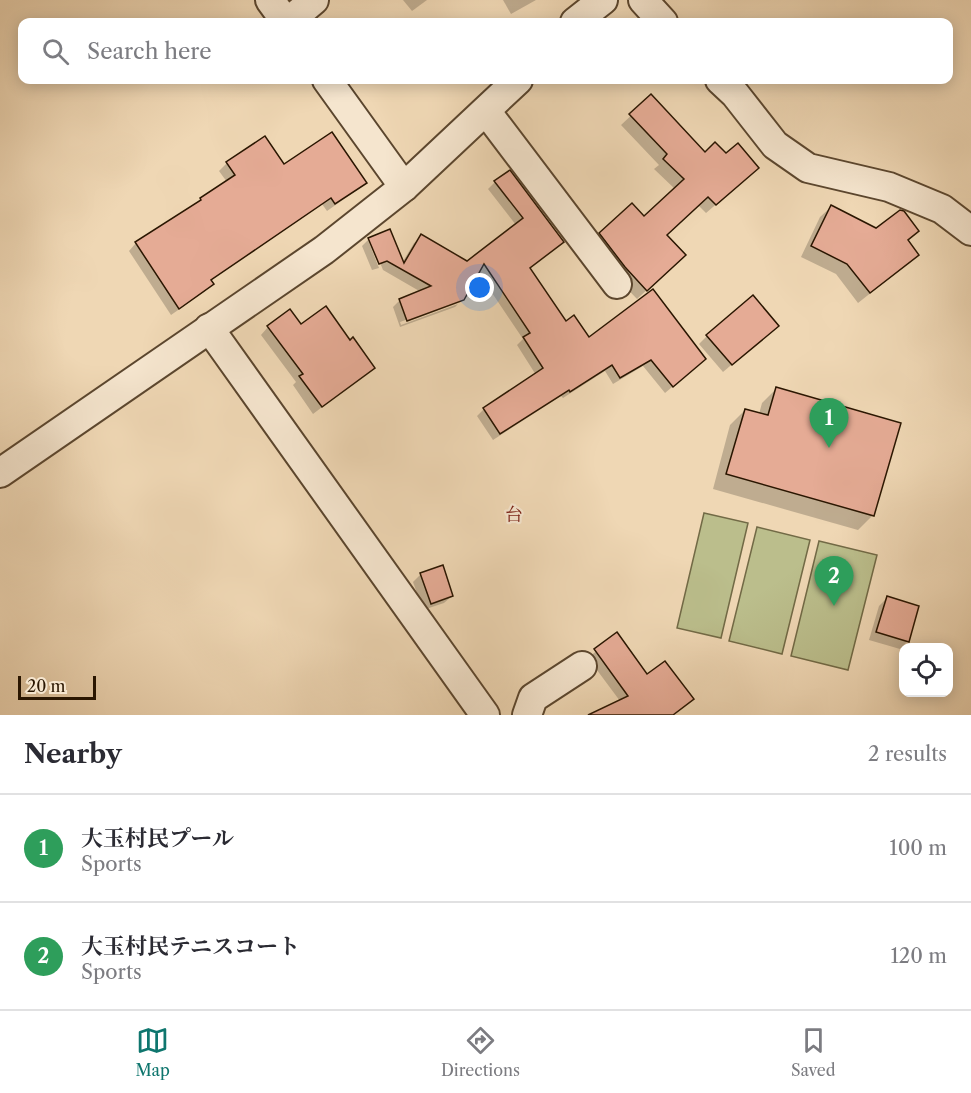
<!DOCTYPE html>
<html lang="en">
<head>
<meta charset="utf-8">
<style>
	:root { --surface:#fff; --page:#f7f7f7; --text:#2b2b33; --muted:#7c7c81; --line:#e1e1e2; --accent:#0f766e }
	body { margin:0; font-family:"Libre Caslon Text","Noto Serif JP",serif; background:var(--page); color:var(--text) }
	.controls { position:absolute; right:18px; bottom:18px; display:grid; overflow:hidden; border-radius:12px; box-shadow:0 3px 15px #0003 }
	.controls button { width:54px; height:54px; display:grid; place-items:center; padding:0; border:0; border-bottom:2px solid var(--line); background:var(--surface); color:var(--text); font:30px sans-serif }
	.scale { position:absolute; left:18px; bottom:15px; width:78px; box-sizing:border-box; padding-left:6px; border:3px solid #2a1601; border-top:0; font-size:16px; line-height:21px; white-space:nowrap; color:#2a1601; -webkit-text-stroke:4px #f5e5ce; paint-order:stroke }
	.you { position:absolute; left:480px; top:288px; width:21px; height:21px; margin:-15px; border:4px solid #fff; border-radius:50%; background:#1a73e8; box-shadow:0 0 0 9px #1a73e833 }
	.badge { display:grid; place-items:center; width:39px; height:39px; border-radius:50%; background:var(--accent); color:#fff; font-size:20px; font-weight:700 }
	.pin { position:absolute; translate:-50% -50px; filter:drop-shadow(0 2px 3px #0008) }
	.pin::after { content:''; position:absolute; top:32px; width:21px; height:18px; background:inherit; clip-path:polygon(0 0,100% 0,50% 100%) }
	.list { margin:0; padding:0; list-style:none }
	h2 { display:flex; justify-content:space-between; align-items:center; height:78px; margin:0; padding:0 24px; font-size:26px }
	h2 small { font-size:20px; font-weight:400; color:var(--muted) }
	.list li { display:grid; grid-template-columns:39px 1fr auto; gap:18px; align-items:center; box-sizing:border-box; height:108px; padding:0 24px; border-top:2px solid var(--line) }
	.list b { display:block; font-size:22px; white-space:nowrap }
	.list p { margin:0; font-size:20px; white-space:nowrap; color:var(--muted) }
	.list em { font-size:20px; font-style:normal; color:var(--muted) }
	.icon { flex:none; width:33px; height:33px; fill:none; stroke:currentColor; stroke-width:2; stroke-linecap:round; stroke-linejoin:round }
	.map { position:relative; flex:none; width:971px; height:715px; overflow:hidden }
	.search { position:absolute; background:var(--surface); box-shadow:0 3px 15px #0003; left:18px; right:18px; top:18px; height:66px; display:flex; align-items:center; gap:15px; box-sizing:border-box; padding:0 21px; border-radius:12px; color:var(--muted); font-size:22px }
	.sheet { height:294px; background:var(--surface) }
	nav { display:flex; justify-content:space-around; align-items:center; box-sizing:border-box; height:84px; border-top:2px solid var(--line); background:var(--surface); font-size:16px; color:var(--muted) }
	nav a { display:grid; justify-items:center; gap:3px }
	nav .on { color:var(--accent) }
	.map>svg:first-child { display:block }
	.green { fill:#bbbe8c; stroke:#726a46; stroke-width:1.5 }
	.shadow { fill:#0003 }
	.building { fill:#e5ab95; stroke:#2a1601; stroke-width:1.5 }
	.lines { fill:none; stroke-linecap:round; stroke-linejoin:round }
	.minor-casing { stroke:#5b462e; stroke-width:32 }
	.minor { stroke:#f5e5ce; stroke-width:28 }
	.labels { text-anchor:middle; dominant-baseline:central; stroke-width:4.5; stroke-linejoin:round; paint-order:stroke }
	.neighbourhood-label { font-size:18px; fill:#7a1f14; stroke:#f5e5ce }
</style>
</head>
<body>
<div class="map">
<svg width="971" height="715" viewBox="0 0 971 715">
	<rect width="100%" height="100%" fill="#efd7b4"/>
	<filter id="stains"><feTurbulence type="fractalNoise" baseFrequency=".00333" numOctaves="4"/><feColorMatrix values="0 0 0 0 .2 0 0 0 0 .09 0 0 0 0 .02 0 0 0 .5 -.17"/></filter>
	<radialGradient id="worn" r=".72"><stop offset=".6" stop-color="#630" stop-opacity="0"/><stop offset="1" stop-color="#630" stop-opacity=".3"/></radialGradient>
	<g class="green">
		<path d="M704,513L748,523L721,638L677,628Z"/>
		<path d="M757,527L810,540L782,654L729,641Z"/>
		<path d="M819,541L877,555L848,670L791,656Z"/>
	</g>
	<g class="shadow">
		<path d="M403,0H427L412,11Z"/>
		<path d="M503,0H536L511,14Z"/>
		<path d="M651,97L705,154L726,155L748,177L706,213L698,205L666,235L675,264L637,299L615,276L590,243L600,234L644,218L675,189L654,169L659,165L621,125Z"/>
		<path d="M227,163L284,166L365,182L357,190L327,211L322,204L210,281L212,284L204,292L171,315L129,251L136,243L194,206L227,182L219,171Z"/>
		<path d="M495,182L562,242L529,269L565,323L589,340L697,366L665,393L643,366L613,384L605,371L563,398L561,396L493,440L477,416L484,409L536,375L517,345L523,339L478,272L461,300L400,322L401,325L458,304L455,307L400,327L393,307L400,300L421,292L383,270L371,240H368L379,268L372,270L362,246L369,239L402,263L414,243L422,236L467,263L516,225L488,189Z"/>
		<path d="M831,207L876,230L917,231L907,241L917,255L906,265L858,303L836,274L801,257L820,217Z"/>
		<path d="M300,326L350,342L373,368L313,414L293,385L296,382L261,335L268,327Z"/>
		<path d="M769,333L723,372L699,344L707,336Z"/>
		<path d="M777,388L873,515L858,530L713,489L730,425L745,410L759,414L762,403Z"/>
		<path d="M421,574L452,596L444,603L423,610L413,582Z"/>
		<path d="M887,598L908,641L900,649L869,640L879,606Z"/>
		<path d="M616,635L647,676L692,699L673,715H591L620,701L588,658Z"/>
	</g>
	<g class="building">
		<path d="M651,94L705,152L715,142L726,153L738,143L759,168L716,205L708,197L667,235L686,255L647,291L625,267L599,233L632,203L644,216L684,179L663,159L667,154L629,114Z"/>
		<path d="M332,132L367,183L335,204L331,198L211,280L214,284L179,309L135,242L201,200L200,198L235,175L226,162L265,136L284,164Z"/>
		<path d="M510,170L564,242L530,268L566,321L574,315L589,337L653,289L706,359L673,387L651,360L620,378L612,365L570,392L569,390L500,434L483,408L543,368L523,337L530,333L484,264L464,300L407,321L399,299L431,286L387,261L379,264L368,238L390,229L404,263L421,234L467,261L523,218L494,181Z"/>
		<path d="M831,205L876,228L900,210L904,211L919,231L908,240L919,255L870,293L847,264L811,246Z"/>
		<path d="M753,295L779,326L732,365L706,335Z"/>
		<path d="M326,306L350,340L353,337L375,368L322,407L299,376L303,374L267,326L290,309L301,324Z"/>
		<path d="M776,387L901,423L874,516L726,474L745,409L768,415Z"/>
		<path d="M443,565L453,596L431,604L420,573Z"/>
		<path d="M887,596L919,606L909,642L876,632Z"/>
		<path d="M617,632L647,674L665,661L694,699L673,715H588L628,696L594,649Z"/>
	</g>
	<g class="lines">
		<g class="minor-casing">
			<g id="minor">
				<path d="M270,0L286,22"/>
				<path d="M643,0L663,22"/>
				<path d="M288,22L314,0"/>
				<path d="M575,22L603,0"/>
				<path d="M327,80L404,187"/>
				<path d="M720,80L735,94L775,145L808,168L889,187L942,209L971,231"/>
				<path d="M486,111L617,284"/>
				<path d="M209,328L485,715"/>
				<path d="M0,473L324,250L404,187L518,80"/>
				<path d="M527,715L533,698L582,666"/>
			</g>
		</g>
		<use href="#minor" class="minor"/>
	</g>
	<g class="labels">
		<g class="neighbourhood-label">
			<text x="514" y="515">台</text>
		</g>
	</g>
	<rect width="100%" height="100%" filter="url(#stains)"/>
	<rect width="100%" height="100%" fill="url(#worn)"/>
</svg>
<div class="controls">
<button><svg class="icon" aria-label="locate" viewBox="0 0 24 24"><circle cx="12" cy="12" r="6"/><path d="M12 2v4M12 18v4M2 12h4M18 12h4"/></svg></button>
</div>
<div class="scale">20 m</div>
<div class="you"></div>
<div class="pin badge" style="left:829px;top:448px;background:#2e9e5b">1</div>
<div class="pin badge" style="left:834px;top:606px;background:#2e9e5b">2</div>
<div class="search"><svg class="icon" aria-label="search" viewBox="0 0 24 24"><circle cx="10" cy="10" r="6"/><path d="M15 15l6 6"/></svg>Search here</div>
</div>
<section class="sheet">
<h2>Nearby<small>2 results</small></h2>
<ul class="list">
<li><span class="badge" style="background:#2e9e5b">1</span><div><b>大玉村民プール</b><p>Sports</p></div><em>100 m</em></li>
<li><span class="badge" style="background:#2e9e5b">2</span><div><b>大玉村民テニスコート</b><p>Sports</p></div><em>120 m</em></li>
</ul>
</section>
<nav>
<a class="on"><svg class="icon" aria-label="map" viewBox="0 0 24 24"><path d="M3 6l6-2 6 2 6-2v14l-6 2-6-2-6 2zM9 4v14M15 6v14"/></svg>Map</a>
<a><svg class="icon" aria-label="directions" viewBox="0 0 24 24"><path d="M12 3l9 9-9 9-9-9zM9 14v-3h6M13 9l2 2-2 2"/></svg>Directions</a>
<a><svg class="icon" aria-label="saved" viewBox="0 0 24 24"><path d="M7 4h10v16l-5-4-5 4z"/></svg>Saved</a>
</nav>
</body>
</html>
